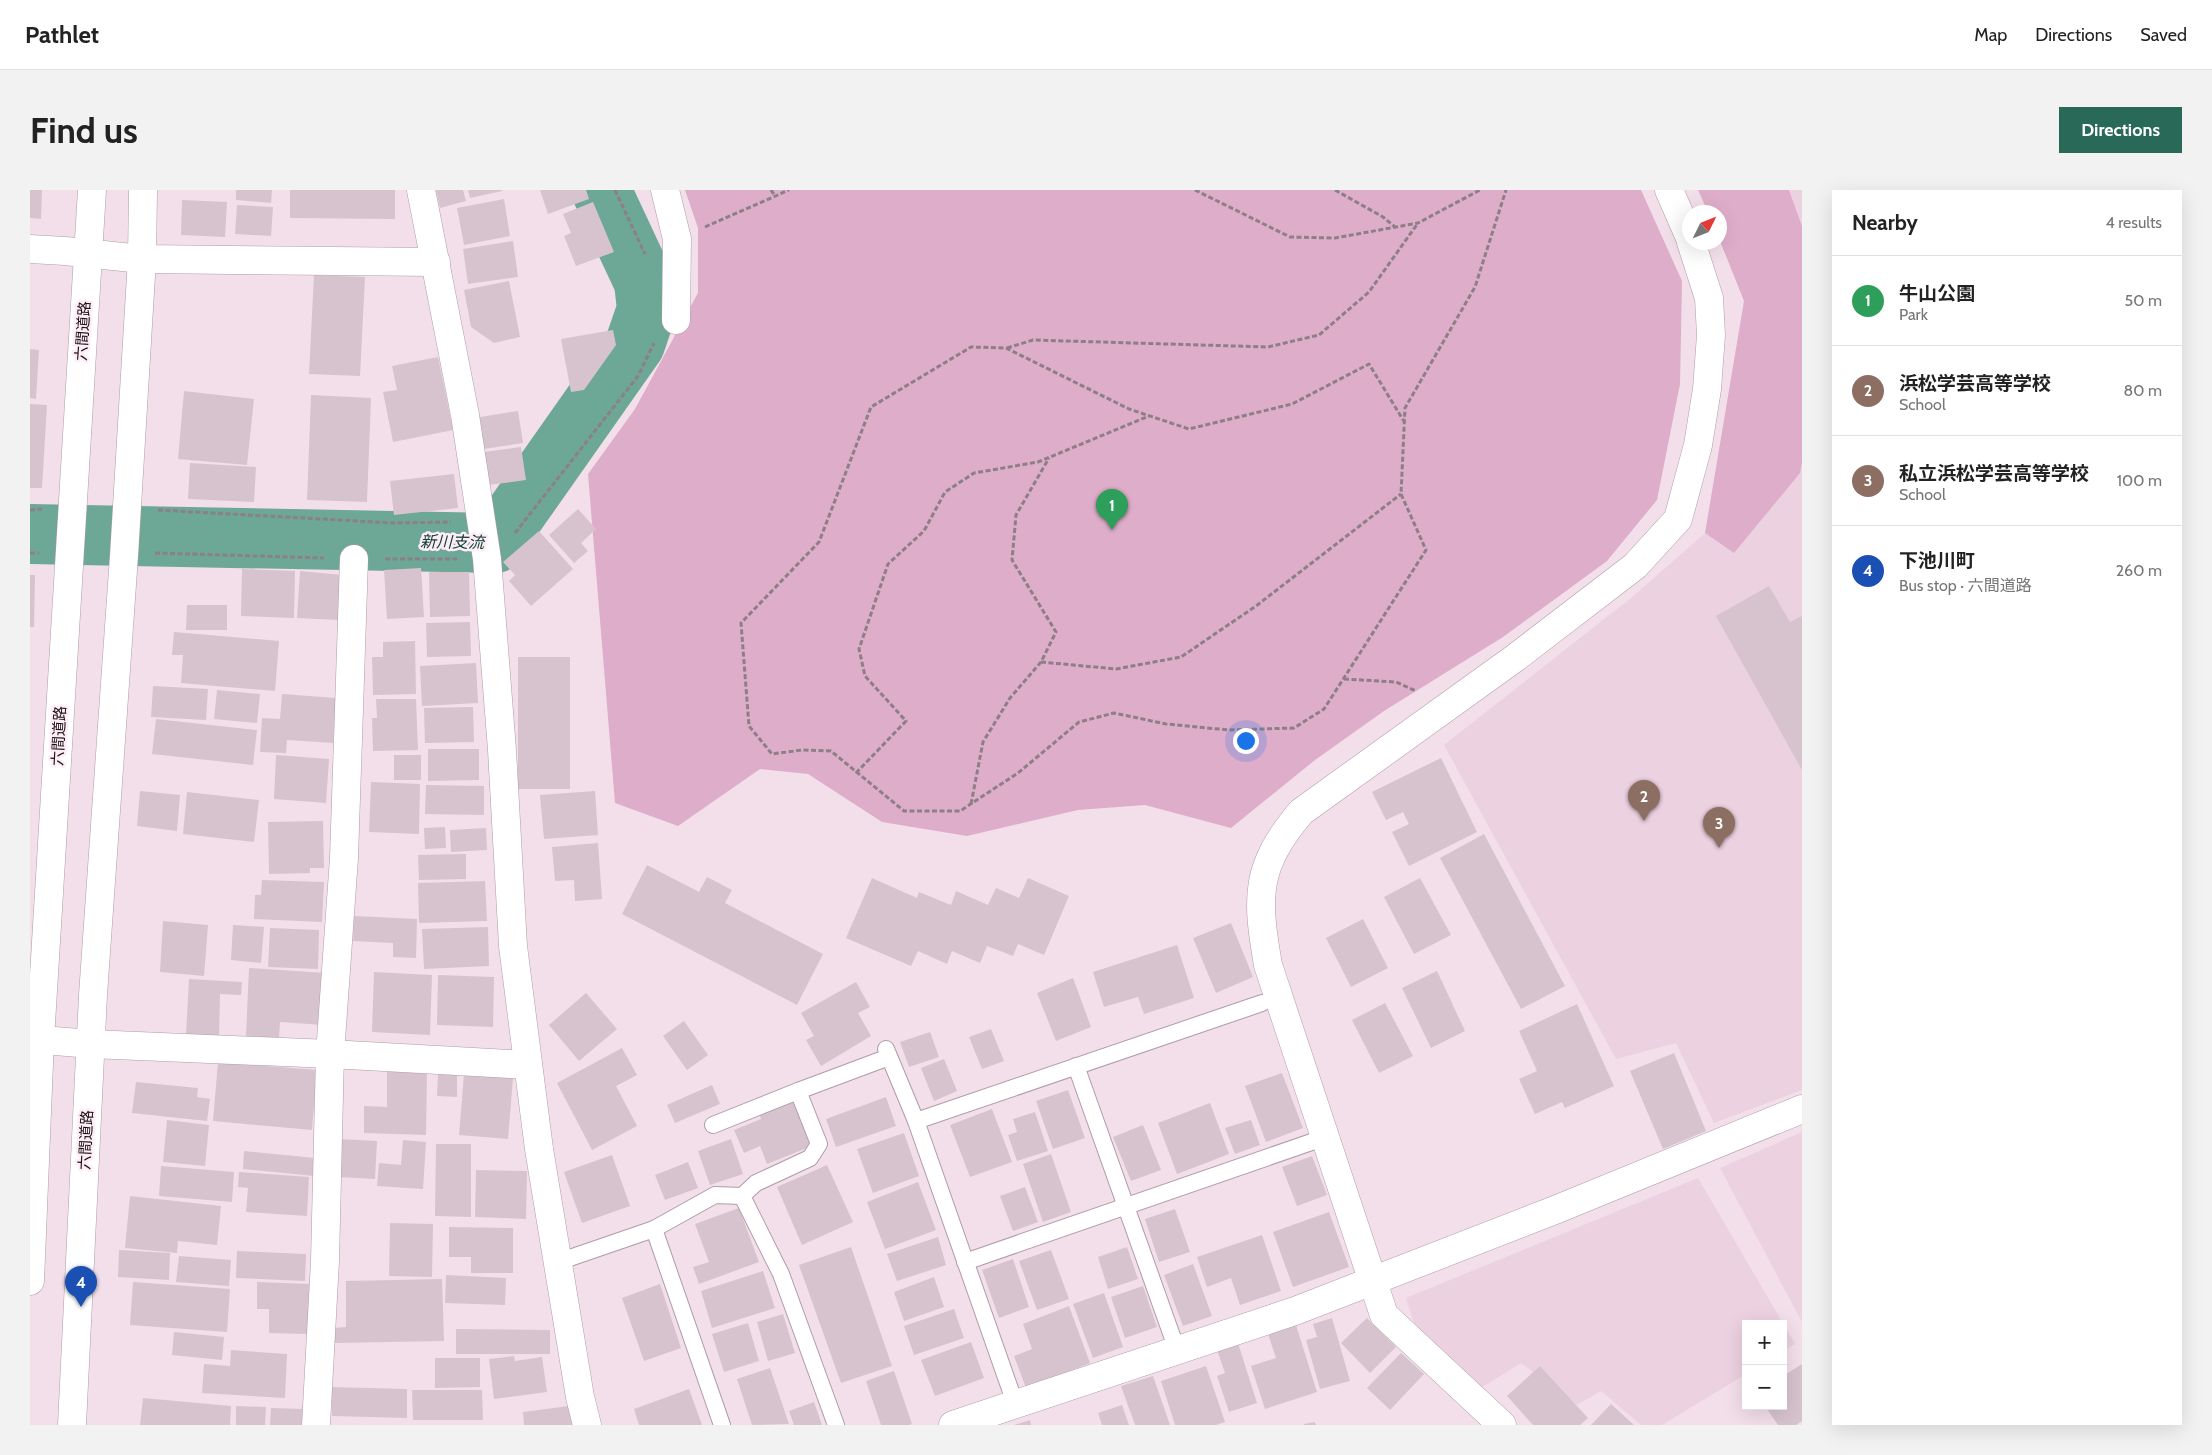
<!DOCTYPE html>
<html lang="en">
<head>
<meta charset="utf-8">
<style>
	:root { --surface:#fff; --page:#f2f2f2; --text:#222; --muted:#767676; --line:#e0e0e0; --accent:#296957 }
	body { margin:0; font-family:Cabin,"Noto Sans JP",sans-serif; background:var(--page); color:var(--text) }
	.controls { position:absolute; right:15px; bottom:15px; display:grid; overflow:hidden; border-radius:0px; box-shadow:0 5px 20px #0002 }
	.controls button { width:45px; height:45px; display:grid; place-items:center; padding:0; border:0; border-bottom:1px solid var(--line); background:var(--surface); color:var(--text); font:25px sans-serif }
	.compass { position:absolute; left:1652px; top:15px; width:45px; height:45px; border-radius:50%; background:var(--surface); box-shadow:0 5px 20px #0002; rotate:47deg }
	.you { position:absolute; left:1215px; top:550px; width:18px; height:18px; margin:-12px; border:4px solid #fff; border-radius:50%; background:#1a73e8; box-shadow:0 0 0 8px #1a73e833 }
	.badge { display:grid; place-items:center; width:32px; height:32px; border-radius:50%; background:var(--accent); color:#fff; font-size:16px; font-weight:700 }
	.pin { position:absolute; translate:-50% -41px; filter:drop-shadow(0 1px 2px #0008) }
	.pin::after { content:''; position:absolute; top:26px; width:18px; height:15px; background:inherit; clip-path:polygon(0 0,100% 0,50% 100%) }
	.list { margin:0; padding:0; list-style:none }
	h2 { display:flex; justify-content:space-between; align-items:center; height:65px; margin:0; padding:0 20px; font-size:21px }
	h2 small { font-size:16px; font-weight:400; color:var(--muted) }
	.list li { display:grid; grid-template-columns:32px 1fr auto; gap:15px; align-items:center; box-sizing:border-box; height:90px; padding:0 20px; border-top:1px solid var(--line) }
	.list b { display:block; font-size:19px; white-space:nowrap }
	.list p { margin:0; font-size:16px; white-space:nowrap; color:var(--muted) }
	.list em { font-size:16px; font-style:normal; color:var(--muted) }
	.map { position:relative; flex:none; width:1772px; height:1235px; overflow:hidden; border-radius:0px }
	header { display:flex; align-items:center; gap:30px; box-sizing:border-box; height:70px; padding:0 25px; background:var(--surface); border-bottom:1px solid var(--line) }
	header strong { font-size:24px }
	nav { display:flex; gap:28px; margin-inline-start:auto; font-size:18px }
	.intro { display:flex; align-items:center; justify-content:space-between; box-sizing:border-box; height:120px; padding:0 30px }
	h1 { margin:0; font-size:35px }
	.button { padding:12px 22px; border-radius:0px; background:var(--accent); color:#fff; font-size:18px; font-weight:700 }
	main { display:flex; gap:30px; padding:0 30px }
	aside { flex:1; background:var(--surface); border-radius:0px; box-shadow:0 5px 20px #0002 }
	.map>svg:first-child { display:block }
	.built { fill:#ecd1e0 }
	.green { fill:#deadc9 }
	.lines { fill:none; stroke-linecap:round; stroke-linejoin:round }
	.river { stroke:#6ca895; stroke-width:60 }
	.building { fill:#d7c3ce }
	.service-casing { stroke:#af9ca6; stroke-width:18 }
	.minor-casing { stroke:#af9ca6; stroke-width:29 }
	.tertiary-casing { stroke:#af9ca6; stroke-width:29 }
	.path { stroke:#8d7f87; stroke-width:3; stroke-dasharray:5 2.5; stroke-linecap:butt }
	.service { stroke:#fff; stroke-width:16 }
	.minor { stroke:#fff; stroke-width:28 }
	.tertiary { stroke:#fff; stroke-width:28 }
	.labels { text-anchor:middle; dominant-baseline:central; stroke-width:5; stroke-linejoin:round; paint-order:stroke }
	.street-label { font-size:15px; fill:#171114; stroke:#feedf6 }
	.water-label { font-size:16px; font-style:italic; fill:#0c4134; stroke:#feedf6 }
</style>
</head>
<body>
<header>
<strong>Pathlet</strong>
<nav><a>Map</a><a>Directions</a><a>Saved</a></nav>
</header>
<div class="intro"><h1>Find us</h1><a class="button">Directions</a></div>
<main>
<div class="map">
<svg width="1772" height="1235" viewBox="0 0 1772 1235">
	<rect width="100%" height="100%" fill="#f3dfea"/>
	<g class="built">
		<path d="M1759,0H1772V36Z"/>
		<path d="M1772,258V900L1684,933L1646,853L1586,869L1414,555L1601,408L1675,343L1704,363Z"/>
		<path d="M1772,942V1132L1690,978Z"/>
		<path d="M1668,988L1765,1154L1753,1161V1134H1716V1184L1632,1235H1611L1571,1201L1547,1215L1491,1173L1446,1201L1387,1142L1376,1108Z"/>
	</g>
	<g class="green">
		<path d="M655,0H1611L1652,91L1650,194L1627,310L1577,371L1473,447L1354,521L1285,570L1201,638L1115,615L1048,620L937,646L852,632L778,584L730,579L648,636L585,613L558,284L605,219L668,103V38Z"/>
		<path d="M1668,0H1759L1772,36V272L1770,283L1704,363L1675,343L1714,111L1690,51V22H1678Z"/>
	</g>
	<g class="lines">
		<path class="river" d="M0,344L465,353L605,154L617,119L614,92L571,0"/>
	</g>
	<g class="building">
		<path d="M0,0H12L11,29L0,28Z"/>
		<path d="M206,0H242L241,13L206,10Z"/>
		<path d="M260,0H365V29L260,28Z"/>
		<path d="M406,0H433L436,11L410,18Z"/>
		<path d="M438,0H472V1L440,8Z"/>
		<path d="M510,0H556L559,9L518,24Z"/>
		<path d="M474,9L480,46L434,55L427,18Z"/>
		<path d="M152,10L197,12L195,47L151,45Z"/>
		<path d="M563,12L584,62L546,76L534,46L541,43L533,24Z"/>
		<path d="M207,15L243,17L241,46L205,44Z"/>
		<path d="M483,51L488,87L438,94L433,59Z"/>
		<path d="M284,85L335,87L330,186L279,184Z"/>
		<path d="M479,91L490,147L464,153L441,137L434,100Z"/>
		<path d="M583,140L586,155L554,200L541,202L531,149Z"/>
		<path d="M0,159L9,160L6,209L0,208Z"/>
		<path d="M408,167L423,240L363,252L353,202L367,200L362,176Z"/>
		<path d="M154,201L224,209L217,275L148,269Z"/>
		<path d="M281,205L341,208L337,312L277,310Z"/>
		<path d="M0,214L17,215L12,298H0Z"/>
		<path d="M488,221L493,253L454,259L450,227Z"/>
		<path d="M491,257L496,290L459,295L454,262Z"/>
		<path d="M160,273L226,277L224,312L158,309Z"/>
		<path d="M424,284L428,318L364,325L360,291Z"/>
		<path d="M548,319L566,339L551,353L558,361L544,373L519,345Z"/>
		<path d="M509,341L543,379L501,416L479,391L485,385L473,372Z"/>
		<path d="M391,378L394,427L357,429L354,380Z"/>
		<path d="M212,379L265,381L264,428L211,426Z"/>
		<path d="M270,381L312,385L308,430L267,428Z"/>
		<path d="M399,382H439L440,426L400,427Z"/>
		<path d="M0,385H5L4,437H0Z"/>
		<path d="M1739,396L1760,432L1772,426V580L1686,426Z"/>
		<path d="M157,415H197V440H156Z"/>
		<path d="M440,432L441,466L397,467L396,433Z"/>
		<path d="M144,442L249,451L245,501L151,493L153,465H142Z"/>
		<path d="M385,451L386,504L343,505L342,467H353V452Z"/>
		<rect x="488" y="467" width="52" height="132"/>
		<path d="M446,473L448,513L392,516L390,476Z"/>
		<path d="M123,496L178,499L176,530L121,527Z"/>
		<path d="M187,500L230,504L227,533L184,529Z"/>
		<path d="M252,504L306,508L303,553L257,550L256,563L230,562L232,528L250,529Z"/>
		<path d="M346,509H386L388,560L343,561L342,528H347Z"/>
		<path d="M443,517L444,552L395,553L394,518Z"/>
		<path d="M126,529L227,540L223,575L122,564Z"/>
		<path d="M398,559H449V590L398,591Z"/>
		<path d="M246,565L299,569L296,613L244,609Z"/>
		<rect x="364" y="565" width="27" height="25"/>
		<path d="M1411,568L1447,642L1379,676L1362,642L1379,634L1373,622L1356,630L1342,602Z"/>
		<path d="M341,592L390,594L389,644L339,642Z"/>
		<path d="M396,595L454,596V625L395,624Z"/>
		<path d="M110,601L150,605L147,641L107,636Z"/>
		<path d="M565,601L568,645L514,649L510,605Z"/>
		<path d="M157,602L229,610L224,652L153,644Z"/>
		<path d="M293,631L294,678H280V683L239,684L238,632Z"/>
		<path d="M415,637L416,658L395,659L394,638Z"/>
		<path d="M456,638L457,660L421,662L420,640Z"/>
		<path d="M1454,644L1535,796L1491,819L1410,668Z"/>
		<path d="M568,653L572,709L545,711L544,690L525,691L522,657Z"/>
		<path d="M436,664V689L389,690L388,665Z"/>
		<path d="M617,675L669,702L677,687L702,700L695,713L793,764L767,815L592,724Z"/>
		<path d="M842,688L887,708L889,702L921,715L926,701L958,715L966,698L989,708L998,688L1039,706L1014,765L988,754L983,766L957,756L950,773L922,761L917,774L888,761L881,776L816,748Z"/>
		<path d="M1390,688L1421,745L1384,764L1354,707Z"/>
		<path d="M232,690L294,692L292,732L224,729L225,705H231Z"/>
		<path d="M455,691L457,731L389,733L388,693Z"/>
		<path d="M324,726L387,729L386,768L363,767V753L323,751Z"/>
		<path d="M1333,729L1358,778L1321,797L1296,748Z"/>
		<path d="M133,731L178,735L174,786L130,782Z"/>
		<path d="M1201,733L1223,787L1186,803L1163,748Z"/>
		<path d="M203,735L234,737L231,773L201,770Z"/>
		<path d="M458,737L459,776L394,779L392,739Z"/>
		<path d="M240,738L289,740L288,779L238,777Z"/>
		<path d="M1147,755L1164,808L1114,824L1108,807L1074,817L1063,782Z"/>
		<path d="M219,778L296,783L293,835L250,832L249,848L216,846Z"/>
		<path d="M1407,781L1435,841L1401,858L1372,798Z"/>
		<path d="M344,782L402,785L400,845L342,842Z"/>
		<path d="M408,785L464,787L463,837L407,835Z"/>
		<path d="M1043,788L1061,837L1026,851L1007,803Z"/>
		<path d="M159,789L212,792L211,805L190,804L189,847L156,845Z"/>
		<path d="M826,792L840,817L828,823L841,846L791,876L776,850L784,846L771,823Z"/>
		<path d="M556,803L587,839L549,871L519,835Z"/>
		<path d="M1355,813L1383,866L1349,883L1322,830Z"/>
		<path d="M1547,814L1584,896L1535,918L1532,912L1505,924L1489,889L1507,881L1489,841Z"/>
		<path d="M654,831L678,865L657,880L633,846Z"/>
		<path d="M961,839L974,871L952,879L939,847Z"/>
		<path d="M900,842L909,867L879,877L870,852Z"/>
		<path d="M592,858L607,885L586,896L607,936L562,960L527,893Z"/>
		<path d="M1644,863L1676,941L1633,959L1600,881Z"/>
		<path d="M914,869L927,901L904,911L891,878Z"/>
		<path d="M188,872L287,880L282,940L183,931Z"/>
		<path d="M357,881L397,883L396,945L334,943V916L357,917Z"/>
		<path d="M1252,883L1273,938L1236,952L1215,896Z"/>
		<path d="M408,884H427V907L407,906Z"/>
		<path d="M434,884L483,888L478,949L429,945Z"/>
		<path d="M106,892L168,898L167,907L180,909L177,931L102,923Z"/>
		<path d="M682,895L690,914L645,933L637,915Z"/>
		<path d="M1038,900L1055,948L1023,959L1006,911Z"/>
		<path d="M856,907L866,936L806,957L796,929Z"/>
		<path d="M762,910L782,956L737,974L730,956L714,963L704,940L731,929L729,923Z"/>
		<path d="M1180,913L1199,964L1147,984L1128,933Z"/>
		<path d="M962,919L982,972L940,987L920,935Z"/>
		<path d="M1005,922L1018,961L987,971L978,945L987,942L983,929Z"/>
		<path d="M137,930L179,935L175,976L133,972Z"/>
		<path d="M1221,930L1230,955L1205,964L1195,938Z"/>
		<path d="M1113,935L1131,980L1101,991L1083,947Z"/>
		<path d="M874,943L889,986L843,1003L827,959Z"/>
		<path d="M310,949L347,951L345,989L308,987Z"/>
		<path d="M701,949L713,984L680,995L668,961Z"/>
		<path d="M373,950L396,952L393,999L347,996L349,973L371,975Z"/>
		<path d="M406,954H441V1027L405,1026Z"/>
		<path d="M214,961L285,968L284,986L213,979Z"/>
		<path d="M1021,964L1041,1022L1013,1032L993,974Z"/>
		<path d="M582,965L600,1016L552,1033L534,982Z"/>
		<path d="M1282,966L1297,1005L1267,1016L1252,977Z"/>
		<path d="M658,972L668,998L635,1010L625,985Z"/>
		<path d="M797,975L823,1032L772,1055L747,997Z"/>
		<path d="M131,976L204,982L202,1012L129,1006Z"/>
		<path d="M446,980L497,981L496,1029L445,1027Z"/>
		<path d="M209,982L279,987L277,1026L216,1022L218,998L208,997Z"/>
		<path d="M888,992L906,1040L855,1059L837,1012Z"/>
		<path d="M995,997L1008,1032L983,1041L970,1006Z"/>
		<path d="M100,1006L191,1016L187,1055L148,1051L147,1063L95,1058Z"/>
		<path d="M709,1018L729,1072L669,1094L663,1077L679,1072L665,1034Z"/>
		<path d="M1145,1019L1160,1062L1129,1072L1115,1029Z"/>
		<path d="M1299,1022L1319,1077L1263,1097L1243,1042Z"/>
		<path d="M360,1033L403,1034L402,1087L359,1086Z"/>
		<path d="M419,1037L483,1038V1083H441V1067H419Z"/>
		<path d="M1232,1045L1251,1101L1210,1115L1201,1088L1177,1097L1167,1067Z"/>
		<path d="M908,1047L916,1075L867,1091L857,1064Z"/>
		<path d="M821,1057L862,1176L811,1193L769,1075Z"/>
		<path d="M1097,1057L1108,1089L1078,1099L1068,1067Z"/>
		<path d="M89,1060L140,1063L139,1090L88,1087Z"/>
		<path d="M1021,1060L1039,1109L1007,1120L989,1071Z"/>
		<path d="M207,1061L276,1064L275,1091L206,1088Z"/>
		<path d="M149,1066L201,1070L199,1096L146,1092Z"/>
		<path d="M983,1069L999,1117L969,1128L952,1080Z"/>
		<path d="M1163,1074L1182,1126L1153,1136L1134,1085Z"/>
		<path d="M733,1081L745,1118L682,1138L671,1101Z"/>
		<path d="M416,1085L476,1088L475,1115L415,1113Z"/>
		<path d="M904,1087L914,1117L874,1131L864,1102Z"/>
		<path d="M412,1089L414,1151L304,1153V1138L316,1137V1091Z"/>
		<path d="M103,1092L200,1099L197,1142L100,1135Z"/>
		<path d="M227,1092L279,1094L278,1144L239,1143V1119H227Z"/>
		<path d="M630,1094L651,1158L614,1171L592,1108Z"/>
		<path d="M1113,1096L1127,1137L1095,1148L1081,1107Z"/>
		<path d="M1074,1103L1093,1157L1063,1168L1043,1114Z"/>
		<path d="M1039,1116L1060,1173L996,1198L984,1166L1002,1159L993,1134Z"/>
		<path d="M924,1119L934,1148L884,1165L874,1136Z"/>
		<path d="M753,1124L765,1163L738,1171L727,1132Z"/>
		<path d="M1302,1128L1320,1191L1290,1199L1276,1150L1287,1147L1283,1134Z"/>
		<path d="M1337,1128L1366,1157L1340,1183L1311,1153Z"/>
		<path d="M718,1133L729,1171L694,1182L682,1144Z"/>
		<path d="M1266,1135L1287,1202L1235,1219L1221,1176L1246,1168L1238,1144Z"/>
		<path d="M426,1139L520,1140V1164H426Z"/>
		<path d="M144,1142L194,1147L192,1170L142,1165Z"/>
		<path d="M941,1152L954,1188L905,1206L891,1170Z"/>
		<path d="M1208,1153L1227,1213L1199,1222L1187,1186L1195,1183L1187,1160Z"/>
		<path d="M201,1160L257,1164L255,1208L172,1203L174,1174L200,1176Z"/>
		<path d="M1371,1163L1394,1184L1360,1220L1337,1198Z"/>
		<path d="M484,1166L485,1171L512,1167L517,1202L464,1209L459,1169Z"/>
		<path d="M405,1168H450V1197L405,1198Z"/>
		<path d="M1772,1174V1231L1766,1235H1748L1735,1216H1753V1186Z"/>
		<path d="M1176,1176L1195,1232L1186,1235H1145L1131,1191Z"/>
		<path d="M1510,1176L1558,1228L1550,1235H1503L1477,1206Z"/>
		<path d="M740,1178L759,1234L722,1235L707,1189Z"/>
		<path d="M864,1181L882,1234L879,1235H851L836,1191Z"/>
		<path d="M1123,1186L1140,1235H1105L1091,1196Z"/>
		<path d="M302,1197L377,1199V1228L302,1226Z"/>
		<path d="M659,1199L672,1235H609L604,1219Z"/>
		<path d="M382,1200H452L453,1230H383Z"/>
		<path d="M113,1208L201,1216L200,1235H110Z"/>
		<path d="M784,1212L792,1235H764L759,1221Z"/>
		<path d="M1581,1214L1604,1235H1561Z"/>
		<path d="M1092,1215L1099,1235H1072L1068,1223Z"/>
		<path d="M206,1216L236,1217L235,1235H206Z"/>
		<path d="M539,1216L542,1235H494L493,1222Z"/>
		<path d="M241,1218L274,1219L273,1235H240Z"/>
		<path d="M1000,1230L1001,1235H984Z"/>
		<path d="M1285,1232L1286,1235H1274V1234Z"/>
	</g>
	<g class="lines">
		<g class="service-casing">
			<g id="service">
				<path d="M856,859L886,931"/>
				<path d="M1046,876L1147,1160"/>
				<path d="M683,935L768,901"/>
				<path d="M712,1006L726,993L780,968L789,954L768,901L859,867"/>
				<path d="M624,1039L685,1005L712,1006L751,1084L806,1235"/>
				<path d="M528,1072L624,1039L692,1235"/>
				<path d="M935,1072L1296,947"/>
				<path d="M985,1213L886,931L1232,813"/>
			</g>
		</g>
		<g class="minor-casing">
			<g id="minor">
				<path d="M391,0L435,225L457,369L472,560L483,756L509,959L550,1207L557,1235"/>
				<path d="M635,0L647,49L646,130"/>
				<path d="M0,59L35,61L112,69L406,72"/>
				<path d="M0,849L61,854L300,864L498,875"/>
				<path d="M286,1235L295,1071L300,864L314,668L324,369"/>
				<path d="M923,1235L1265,1121L1525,1020L1772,919"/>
			</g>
		</g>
		<g class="tertiary-casing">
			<g id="tertiary">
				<path d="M1639,0L1660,48"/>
				<path d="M0,1091L10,850L62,0"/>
				<path d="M42,1235L63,805L94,366L112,69L113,0"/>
				<path d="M1472,1235L1354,1125L1238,775C1226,706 1225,677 1271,622L1485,468L1605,376L1648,329L1668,255L1677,199L1681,145L1679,108L1661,52"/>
			</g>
		</g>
		<g class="path">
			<path d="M585,0L615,64"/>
			<path d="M741,0L745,6"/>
			<path d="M1165,0L1260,47L1305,48L1388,33L1450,0"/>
			<path d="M1305,0L1353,27L1365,37"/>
			<path d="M675,37L759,0"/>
			<path d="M977,158L1003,150L1238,157L1289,145L1339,102L1388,33"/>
			<path d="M1375,233L1339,174L1262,214L1159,239L1099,219L976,158L941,157L841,217L789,352L711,433L719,536L742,564L772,560L801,561L874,621H930L988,583L1049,532L1084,523L1136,534L1199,540L1264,538L1294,519L1396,360L1371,304L1375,218L1445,97L1476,0"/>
			<path d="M0,320L12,319"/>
			<path d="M128,320L364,333L421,332"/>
			<path d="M485,343L608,186L624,153"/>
			<path d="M0,363H9"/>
			<path d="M125,363L294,368"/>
			<path d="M355,369H427"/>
			<path d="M1011,472L1086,479L1151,467L1226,416L1371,304"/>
			<path d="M1314,489L1366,492L1386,501"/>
			<path d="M826,583L876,531L835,486L829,459L858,374L894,341L915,302L944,283L1008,272L1119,226"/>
			<path d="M941,614L953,552L980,508L1011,472L1026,442L982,370L986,325L1019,268"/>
		</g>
		<use href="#service" class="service"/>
		<use href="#minor" class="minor"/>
		<use href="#tertiary" class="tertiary"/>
	</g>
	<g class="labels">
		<g class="street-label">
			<text transform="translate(53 141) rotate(-86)">六間道路</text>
			<text transform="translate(29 546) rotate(-87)">六間道路</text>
			<text transform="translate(56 950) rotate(-87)">六間道路</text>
		</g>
		<g class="water-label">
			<text transform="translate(422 352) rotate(1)">新川支流</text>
		</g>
	</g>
</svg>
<div class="controls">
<button>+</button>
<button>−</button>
</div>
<svg class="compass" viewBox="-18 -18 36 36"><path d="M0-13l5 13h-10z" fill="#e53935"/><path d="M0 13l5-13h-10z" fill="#767676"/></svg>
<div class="you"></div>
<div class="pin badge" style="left:1082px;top:340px;background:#2e9e5b">1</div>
<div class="pin badge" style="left:1614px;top:631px;background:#8d6e63">2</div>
<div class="pin badge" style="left:1689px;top:658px;background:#8d6e63">3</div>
<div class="pin badge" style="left:51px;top:1117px;background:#1a4fb4">4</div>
</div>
<aside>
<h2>Nearby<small>4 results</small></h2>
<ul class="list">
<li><span class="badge" style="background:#2e9e5b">1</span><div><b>牛山公園</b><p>Park</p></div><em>50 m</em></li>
<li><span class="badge" style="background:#8d6e63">2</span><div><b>浜松学芸高等学校</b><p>School</p></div><em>80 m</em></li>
<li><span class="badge" style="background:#8d6e63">3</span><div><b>私立浜松学芸高等学校</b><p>School</p></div><em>100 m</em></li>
<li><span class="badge" style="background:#1a4fb4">4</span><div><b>下池川町</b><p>Bus stop · 六間道路</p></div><em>260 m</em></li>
</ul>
</aside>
</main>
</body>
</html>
